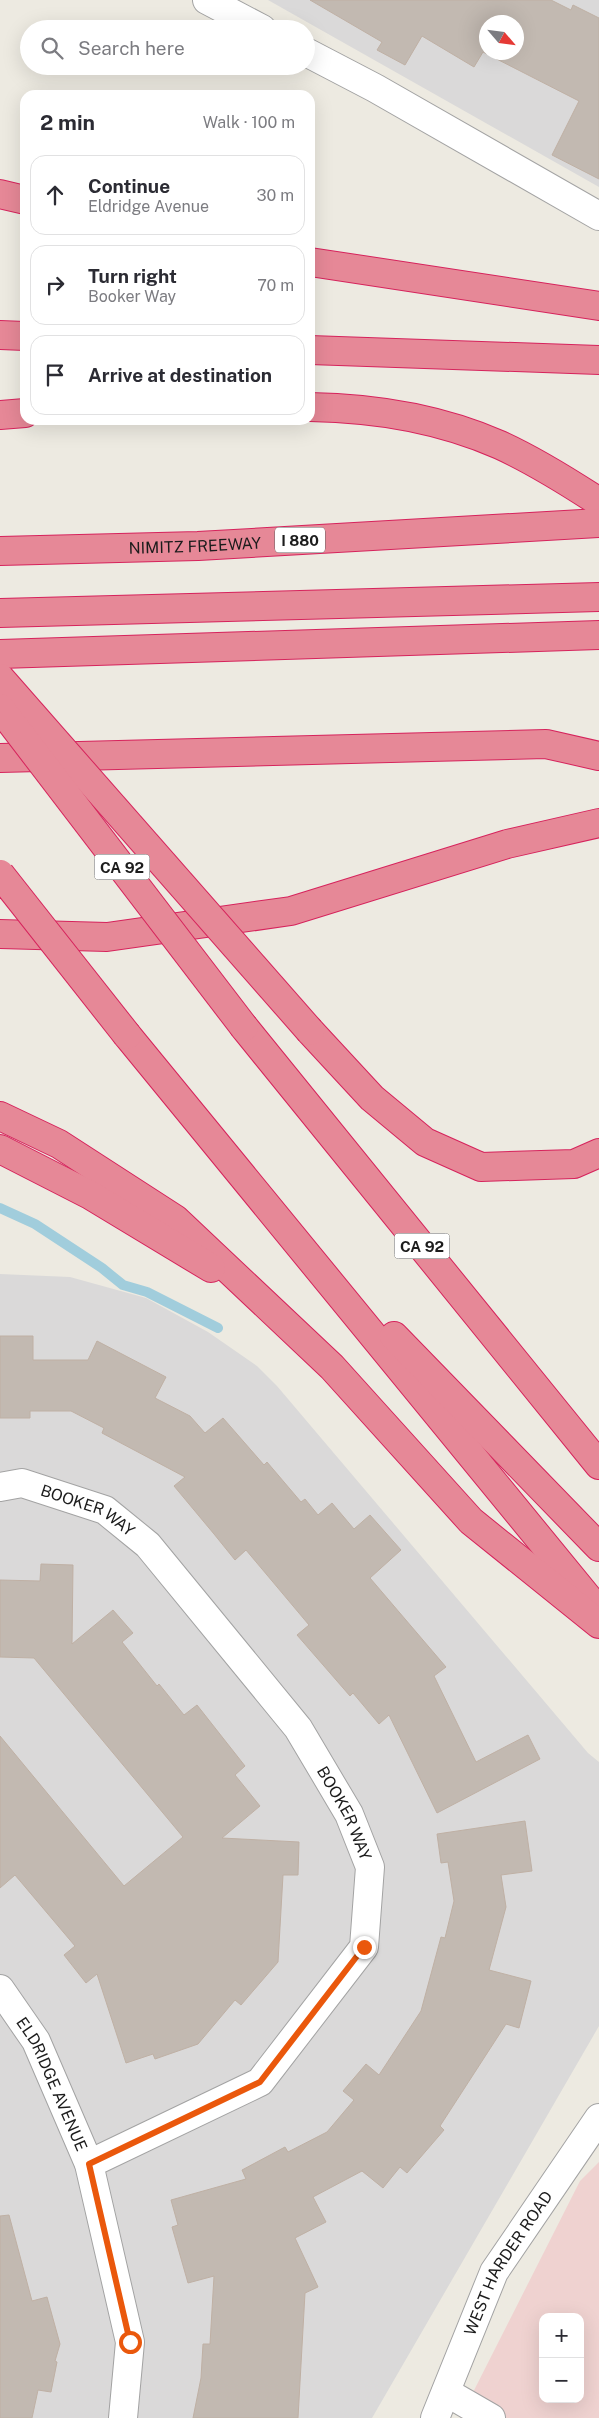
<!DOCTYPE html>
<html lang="en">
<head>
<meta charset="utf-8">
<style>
	:root { --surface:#fff; --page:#f2f2f3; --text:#2b2b33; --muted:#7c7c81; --line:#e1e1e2 }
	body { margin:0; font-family:"Public Sans",sans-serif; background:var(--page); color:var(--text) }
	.controls { position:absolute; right:15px; bottom:15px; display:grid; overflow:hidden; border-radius:10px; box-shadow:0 5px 20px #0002 }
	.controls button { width:45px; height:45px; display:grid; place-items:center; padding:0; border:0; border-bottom:1px solid var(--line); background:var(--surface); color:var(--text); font:25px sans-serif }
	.compass { position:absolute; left:479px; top:15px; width:45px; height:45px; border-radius:50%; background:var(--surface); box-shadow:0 5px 20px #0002; rotate:118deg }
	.stop { position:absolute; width:15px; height:15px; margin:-11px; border:4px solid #ea580c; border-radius:50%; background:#fff }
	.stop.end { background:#ea580c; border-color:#fff; box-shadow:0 1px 5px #0008 }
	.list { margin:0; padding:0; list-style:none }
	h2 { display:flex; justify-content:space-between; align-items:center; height:65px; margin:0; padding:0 20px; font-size:21px }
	h2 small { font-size:16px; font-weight:400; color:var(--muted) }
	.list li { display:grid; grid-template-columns:32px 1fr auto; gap:15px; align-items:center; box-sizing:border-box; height:80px; margin:0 10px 10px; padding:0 10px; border:1px solid var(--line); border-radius:15px }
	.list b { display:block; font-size:19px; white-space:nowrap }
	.list p { margin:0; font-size:16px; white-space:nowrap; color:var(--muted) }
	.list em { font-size:16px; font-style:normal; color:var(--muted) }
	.icon { flex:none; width:28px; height:28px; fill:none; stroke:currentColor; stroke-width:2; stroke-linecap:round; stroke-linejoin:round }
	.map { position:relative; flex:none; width:599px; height:2418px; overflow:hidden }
	.search { position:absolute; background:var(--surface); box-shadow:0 5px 20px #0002; left:20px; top:20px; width:295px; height:55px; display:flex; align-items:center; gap:12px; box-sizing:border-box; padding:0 18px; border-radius:28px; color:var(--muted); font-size:19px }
	.panel { position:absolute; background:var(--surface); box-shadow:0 5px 20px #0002; left:20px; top:90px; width:295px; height:335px; border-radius:15px }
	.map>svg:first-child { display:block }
	.residential { fill:#dad9d9; fill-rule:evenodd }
	.commercial { fill:#efd2d0; fill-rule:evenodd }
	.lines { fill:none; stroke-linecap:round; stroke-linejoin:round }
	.stream { stroke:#a1cddc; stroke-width:10 }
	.building { fill:#c2b9b1; stroke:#bfb0a4; fill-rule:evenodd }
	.minor-casing { stroke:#a3a3a3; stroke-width:30 }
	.highway-casing { stroke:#d6235c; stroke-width:30 }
	.minor { stroke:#fff; stroke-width:28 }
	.highway { stroke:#e68897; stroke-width:28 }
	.highway-bridge-casing { stroke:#d6235c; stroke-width:30; stroke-linecap:butt }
	.highway-bridge { stroke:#e68897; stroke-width:28 }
	.route { stroke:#ea580c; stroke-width:6 }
	.labels { text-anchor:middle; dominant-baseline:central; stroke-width:5; stroke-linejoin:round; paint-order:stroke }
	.shield { fill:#fff; stroke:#606060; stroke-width:1 }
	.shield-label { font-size:15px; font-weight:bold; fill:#1c1c1c }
	.street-label { font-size:16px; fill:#1c1c1c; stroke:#fff }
</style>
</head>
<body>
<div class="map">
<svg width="599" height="2418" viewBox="0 0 599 2418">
	<rect width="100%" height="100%" fill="#edeae1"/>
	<g class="residential">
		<path d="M268,0H599V187ZM486,22H516V52H486Z"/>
		<path d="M0,1274L70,1277L146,1298L208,1332L257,1366L277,1386L588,1753L599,1762V2026L372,2418H0Z"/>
	</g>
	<path class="commercial" d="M599,2162V2418H460L580,2181ZM543,2317H580V2399H543Z"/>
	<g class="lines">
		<path class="stream" d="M0,1208L35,1224L102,1268L123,1285L147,1292L218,1328"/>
	</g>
	<g class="building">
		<path d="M310,0H551L571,10L573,5L599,18V179L552,155L579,101L483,52L474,67L422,36L405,65L377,50L382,42ZM486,22H516V52H486Z"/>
		<path d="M0,1336H33V1360H88L97,1341L166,1377L155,1398L190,1416L205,1433L223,1418L264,1465L267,1462L301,1502L305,1499L318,1515L332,1503L354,1529L370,1515L401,1550L370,1578L446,1667L434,1676L476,1762L528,1735L540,1759L437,1813L389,1715L379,1724L353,1693L350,1696L297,1635L309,1625L246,1550L235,1560L214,1534L174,1486L185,1477L102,1433L104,1428L71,1411H30V1418H0Z"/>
		<path d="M41,1564L73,1565L72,1644L113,1610L133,1633L122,1642L157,1686L159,1684L184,1715L197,1705L245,1766L235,1775L260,1806L222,1838L299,1842L298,1875H283L278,1962L241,2005L235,2000L198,2044L155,2059L153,2054L126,2063L97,1974L86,1983L64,1955L75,1946L15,1875L0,1888V1736L124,1886L183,1837L34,1658L0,1657V1580L40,1581Z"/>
		<path d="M525,1821L532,1871L501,1875L506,1907L489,1970L531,1981L519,2028L506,2024L440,2126L444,2130L407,2173L400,2167L383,2188L362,2171L313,2197L326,2222L295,2238L318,2287L305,2293L298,2418H193L201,2378L203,2344H210L214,2276L188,2283L172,2227L178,2225L171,2200L246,2179L242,2170L285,2147L288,2152L327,2132L354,2100L343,2091L366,2064L379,2075L421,2011L441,1937L445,1938L454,1901L448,1862L441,1863L437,1834Z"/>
		<path d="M9,2215L32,2301L47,2297L60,2344L55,2361L57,2362L51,2392L38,2390L32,2418H0V2216Z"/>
	</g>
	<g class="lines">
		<g class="minor-casing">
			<g id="minor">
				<path d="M207,0L262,29"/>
				<path d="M306,52L375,88L599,216"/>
				<path id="s1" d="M0,1487L22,1483L105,1510L148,1545L298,1728L349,1814L370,1867L364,1947L260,2082L89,2164"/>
				<path id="s2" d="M0,1989L36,2041L89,2164L130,2342L123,2418"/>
				<path d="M446,2392L491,2418"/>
				<path id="s3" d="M435,2418L494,2272L599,2118"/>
			</g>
		</g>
		<g class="highway-casing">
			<g id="highway">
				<path d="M0,194L25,200"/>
				<path d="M310,262L599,306"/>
				<path d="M0,335L25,336"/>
				<path d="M310,350L599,360"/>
				<path d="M310,407C374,408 441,419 500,445C535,461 567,481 599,502"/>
				<path d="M0,415L25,413"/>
				<path id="s4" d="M0,551L198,546L599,523"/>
				<path d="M0,613L599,597"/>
				<path d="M0,654L599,635"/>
				<path d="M0,758L546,744L599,756"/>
				<path d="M0,934L107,937L291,911L507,844L599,823"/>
				<path d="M244,1027L599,1465"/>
				<path d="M310,1031L372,1098L425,1142L481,1167L574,1164L599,1153"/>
				<path d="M127,1035L593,1604"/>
				<path d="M0,1116L59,1144L175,1219L332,1367L471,1521L599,1624"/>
				<path d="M0,1149L90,1195L211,1268"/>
				<path d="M394,1336L599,1547"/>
			</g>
		</g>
		<use href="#minor" class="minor"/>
		<use href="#highway" class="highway"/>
		<g class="highway-bridge-casing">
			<g id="highway-bridge">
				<path d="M0,678L310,1031"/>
				<path d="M0,708L244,1027"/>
				<path d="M0,874L127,1035"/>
			</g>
		</g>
		<use href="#highway-bridge" class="highway-bridge"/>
	</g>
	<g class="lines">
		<path class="route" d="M130,2342L89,2164L260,2082L364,1947"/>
	</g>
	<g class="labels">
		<g class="shield">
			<rect x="275" y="527.5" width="50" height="25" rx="4"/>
			<rect x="94.5" y="854.5" width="55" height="25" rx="4"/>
			<rect x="394.5" y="1233.5" width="55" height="25" rx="4"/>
		</g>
		<g class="shield-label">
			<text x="300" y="540">I 880</text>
			<text x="122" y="867">CA 92</text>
			<text x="422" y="1246">CA 92</text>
		</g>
		<g class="street-label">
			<text stroke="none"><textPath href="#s4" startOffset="195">NIMITZ FREEWAY</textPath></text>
			<text stroke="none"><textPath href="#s1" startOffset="94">BOOKER WAY</textPath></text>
			<text stroke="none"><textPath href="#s1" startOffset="499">BOOKER WAY</textPath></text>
			<text stroke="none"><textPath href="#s2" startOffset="109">ELDRIDGE AVENUE</textPath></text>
			<text stroke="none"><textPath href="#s3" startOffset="172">WEST HARDER ROAD</textPath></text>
		</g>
	</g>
</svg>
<div class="controls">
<button>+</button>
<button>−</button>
</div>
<svg class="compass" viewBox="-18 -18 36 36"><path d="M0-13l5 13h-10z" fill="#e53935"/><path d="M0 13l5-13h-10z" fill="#7c7c81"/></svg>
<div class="stop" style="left:130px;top:2342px"></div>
<div class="stop end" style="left:364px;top:1947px"></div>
<div class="search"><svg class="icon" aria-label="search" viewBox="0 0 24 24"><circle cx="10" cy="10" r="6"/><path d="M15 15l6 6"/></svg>Search here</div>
<section class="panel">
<h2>2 min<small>Walk · 100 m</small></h2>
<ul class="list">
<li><svg class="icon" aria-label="ahead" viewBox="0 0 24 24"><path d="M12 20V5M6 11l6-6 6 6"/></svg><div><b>Continue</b><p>Eldridge Avenue</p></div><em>30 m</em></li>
<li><svg class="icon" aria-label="right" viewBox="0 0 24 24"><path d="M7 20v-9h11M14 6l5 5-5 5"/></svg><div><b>Turn right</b><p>Booker Way</p></div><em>70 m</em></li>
<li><svg class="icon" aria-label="arrive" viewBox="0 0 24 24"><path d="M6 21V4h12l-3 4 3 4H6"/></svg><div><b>Arrive at destination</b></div></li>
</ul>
</section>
</div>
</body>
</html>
